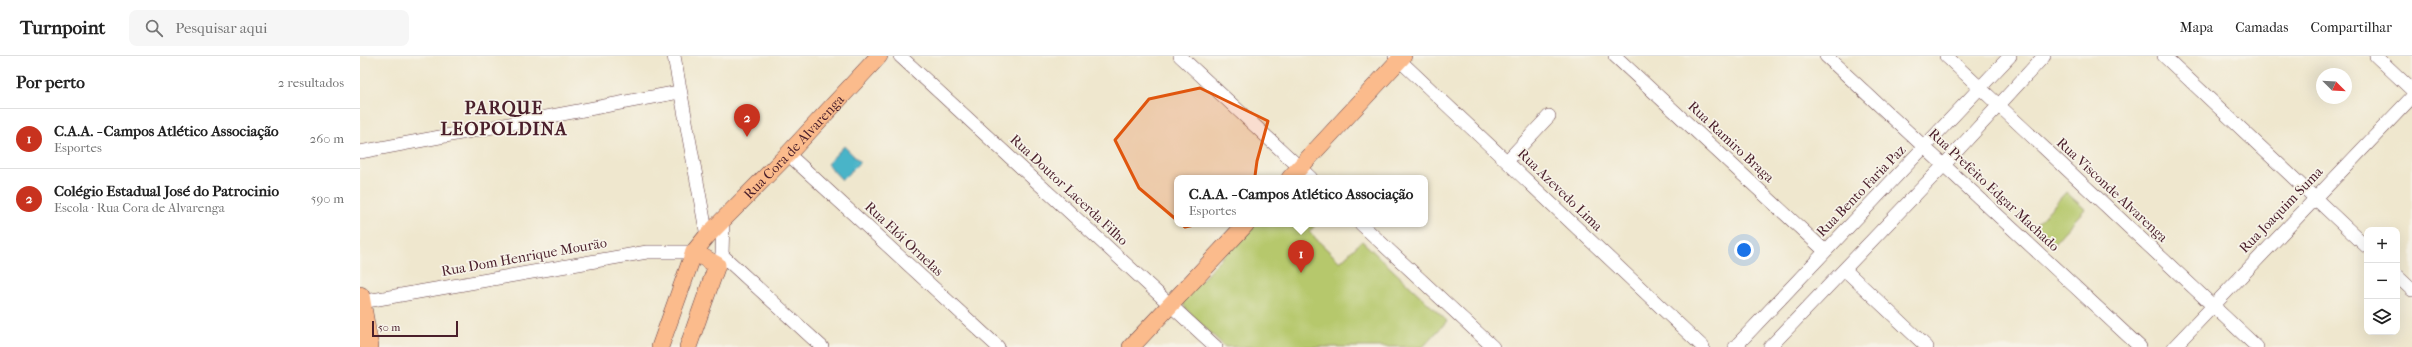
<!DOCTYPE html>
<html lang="pt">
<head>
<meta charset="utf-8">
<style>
	:root { --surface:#fff; --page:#f6f6f6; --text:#222; --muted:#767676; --line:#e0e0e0; --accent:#c8321e }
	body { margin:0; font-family:"IM FELL French Canon",serif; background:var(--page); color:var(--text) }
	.controls { position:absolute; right:12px; bottom:12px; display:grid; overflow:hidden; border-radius:8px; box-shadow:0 4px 16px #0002 }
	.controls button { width:36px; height:36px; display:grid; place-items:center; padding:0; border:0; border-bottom:1px solid var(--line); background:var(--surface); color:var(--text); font:20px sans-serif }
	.compass { position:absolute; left:1956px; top:12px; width:36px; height:36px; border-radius:50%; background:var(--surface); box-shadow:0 4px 16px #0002; rotate:114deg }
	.scale { position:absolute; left:12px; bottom:10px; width:86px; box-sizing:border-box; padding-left:4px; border:2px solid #4a1f2b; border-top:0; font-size:11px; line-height:14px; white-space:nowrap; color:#4a1f2b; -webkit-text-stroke:3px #f7f3e8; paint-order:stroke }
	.you { position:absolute; left:1384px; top:194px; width:14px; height:14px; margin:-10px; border:3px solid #fff; border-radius:50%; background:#1a73e8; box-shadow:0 0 0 6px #1a73e833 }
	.badge { display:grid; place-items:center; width:26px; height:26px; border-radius:50%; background:var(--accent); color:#fff; font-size:13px; font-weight:700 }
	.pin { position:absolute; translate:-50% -33px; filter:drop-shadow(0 1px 2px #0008) }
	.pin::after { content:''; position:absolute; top:21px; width:14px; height:12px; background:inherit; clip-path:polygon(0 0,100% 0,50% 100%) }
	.popup { position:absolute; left:814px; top:119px; width:254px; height:52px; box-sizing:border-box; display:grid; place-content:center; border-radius:8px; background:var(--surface); filter:drop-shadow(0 1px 3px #0005); font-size:13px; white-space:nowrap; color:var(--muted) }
	.popup b { font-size:15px; color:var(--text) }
	.popup::after { content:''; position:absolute; left:50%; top:100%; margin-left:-8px; border:8px solid transparent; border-top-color:var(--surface) }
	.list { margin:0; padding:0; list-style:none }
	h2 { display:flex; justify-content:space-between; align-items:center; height:52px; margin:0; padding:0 16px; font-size:17px }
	h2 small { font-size:13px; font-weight:400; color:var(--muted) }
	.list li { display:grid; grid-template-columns:26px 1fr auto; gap:12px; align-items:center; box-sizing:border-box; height:60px; padding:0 16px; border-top:1px solid var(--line) }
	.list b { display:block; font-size:15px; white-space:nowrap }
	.list p { margin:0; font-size:13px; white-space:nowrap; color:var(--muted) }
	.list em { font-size:13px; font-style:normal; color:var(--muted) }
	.icon { flex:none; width:22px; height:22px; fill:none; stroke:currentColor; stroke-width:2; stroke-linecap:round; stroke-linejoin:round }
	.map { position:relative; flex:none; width:2052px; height:291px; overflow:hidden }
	header { display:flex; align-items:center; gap:24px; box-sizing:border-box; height:56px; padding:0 20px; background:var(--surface); border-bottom:1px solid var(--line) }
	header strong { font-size:19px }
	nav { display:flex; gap:22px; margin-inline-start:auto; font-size:14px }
	.search { width:280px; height:36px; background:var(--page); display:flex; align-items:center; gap:10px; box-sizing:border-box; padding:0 14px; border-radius:8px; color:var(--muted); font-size:15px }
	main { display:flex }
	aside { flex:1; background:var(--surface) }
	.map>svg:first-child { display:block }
	.green { fill:#b6c86c; stroke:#80744c }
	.water { fill:#4ab4c8; stroke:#4a6a7a }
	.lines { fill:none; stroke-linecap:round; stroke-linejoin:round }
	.minor-casing { stroke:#633d43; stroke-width:14 }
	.major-casing { stroke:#633d43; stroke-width:18 }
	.highway-casing { stroke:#633d43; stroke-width:20 }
	.minor { stroke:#fff; stroke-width:13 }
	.major { stroke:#fbbb8c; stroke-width:17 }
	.highway { stroke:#fbbb8c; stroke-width:19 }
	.marked { fill:#e0560e; fill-opacity:0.2; stroke:#e0560e; stroke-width:3; stroke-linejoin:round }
	.labels { text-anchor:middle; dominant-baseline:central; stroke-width:3.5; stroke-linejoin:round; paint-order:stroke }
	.street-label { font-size:14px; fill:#4a1f2b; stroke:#f7f3e8 }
	.district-label { font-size:18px; font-weight:bold; letter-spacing:1px; fill:#4a1f2b; stroke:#f7f3e8 }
</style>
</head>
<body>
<header>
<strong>Turnpoint</strong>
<div class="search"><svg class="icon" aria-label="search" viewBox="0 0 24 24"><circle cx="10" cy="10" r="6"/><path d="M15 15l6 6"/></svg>Pesquisar aqui</div>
<nav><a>Mapa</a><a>Camadas</a><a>Compartilhar</a></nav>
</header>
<main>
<aside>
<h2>Por perto<small>2 resultados</small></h2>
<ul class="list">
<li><span class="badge">1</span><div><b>C.A.A. - Campos Atlético Associação</b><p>Esportes</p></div><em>260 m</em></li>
<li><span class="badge">2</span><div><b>Colégio Estadual José do Patrocinio</b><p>Escola · Rua Cora de Alvarenga</p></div><em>590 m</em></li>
</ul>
</aside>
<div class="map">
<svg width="2052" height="291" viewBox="0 0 2052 291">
	<rect width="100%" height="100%" fill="#f7f3e8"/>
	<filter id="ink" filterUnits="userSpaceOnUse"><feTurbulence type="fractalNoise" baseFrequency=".025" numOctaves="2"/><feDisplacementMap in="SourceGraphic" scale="8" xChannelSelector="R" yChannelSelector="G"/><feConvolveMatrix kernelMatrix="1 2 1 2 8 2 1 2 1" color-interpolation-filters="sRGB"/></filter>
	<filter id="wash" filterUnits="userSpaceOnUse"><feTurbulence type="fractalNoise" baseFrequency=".012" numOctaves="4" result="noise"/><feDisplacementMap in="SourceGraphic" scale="16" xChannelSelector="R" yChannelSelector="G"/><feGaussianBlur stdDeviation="0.9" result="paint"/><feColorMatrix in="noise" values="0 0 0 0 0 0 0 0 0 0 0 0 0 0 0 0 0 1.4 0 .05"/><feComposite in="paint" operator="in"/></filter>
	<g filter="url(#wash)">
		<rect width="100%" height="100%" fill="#efe7ce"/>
		<g class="green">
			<path d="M1706,136L1725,153L1692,189L1673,172Z"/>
			<path d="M892,168H956L949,176L980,206L1002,185L1087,265L1063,291H865L826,253L822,246Z"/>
		</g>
		<path class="water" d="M484,90L500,106L482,124L467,108Z"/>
	</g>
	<g filter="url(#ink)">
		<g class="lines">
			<g class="minor-casing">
				<g id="minor">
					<path d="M314,0L347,180"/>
					<path d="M540,0L856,291"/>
					<path d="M820,0L951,122"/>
					<path d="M1035,0L1343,291"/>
					<path d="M1255,0L1465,195"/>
					<path d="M1466,0L1780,291"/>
					<path d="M1586,0L1897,291"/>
					<path d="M1804,0L2007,191"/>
					<path d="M2016,0L2052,34"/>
					<path d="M0,96L319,36"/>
					<path d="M428,98L638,291"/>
					<path d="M1147,105L1189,60"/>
					<path d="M1001,168L1133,291"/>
					<path d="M362,199L462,291"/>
					<path d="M362,199L363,163"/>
					<path d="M1485,214L1567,291"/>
					<path d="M2037,220L2052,234"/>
					<path d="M1,246L287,196H334"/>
					<path d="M1375,291L1650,0"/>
					<path d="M1410,291L1583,110L1684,0"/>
					<path d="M1814,291L2052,41"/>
				</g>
			</g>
			<g class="major-casing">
				<g id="major">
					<path d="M930,122L1043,0"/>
					<path id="s1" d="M300,291L334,196L347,180L428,98L519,0"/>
					<path d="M328,291L357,209L334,196"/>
					<path d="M771,291L886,168"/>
				</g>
			</g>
			<g class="highway-casing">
				<path id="highway" d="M0,240L9,291"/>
			</g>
			<use href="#minor" class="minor"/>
			<use href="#major" class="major"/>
			<use href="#highway" class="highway"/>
		</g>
	</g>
	<path class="marked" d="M840,32L908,65L897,105L890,157L825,171L779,132L755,84L789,43Z"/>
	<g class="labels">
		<g class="street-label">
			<text transform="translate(1371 86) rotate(43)">Rua Ramiro Braga</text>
			<text stroke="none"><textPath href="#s1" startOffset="246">Rua Cora de Alvarenga</textPath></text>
			<text transform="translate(709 134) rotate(43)">Rua Doutor Lacerda Filho</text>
			<text transform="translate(1200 134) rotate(44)">Rua Azevedo Lima</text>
			<text transform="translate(1634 134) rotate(43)">Rua Prefeito Edgar Machado</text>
			<text transform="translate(1752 134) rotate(43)">Rua Visconde Alvarenga</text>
			<text transform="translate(1501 135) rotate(-46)">Rua Bento Faria Paz</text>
			<text transform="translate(1921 154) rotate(-46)">Rua Joaquim Suma</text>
			<text transform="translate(544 183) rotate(43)">Rua Elói Ornelas</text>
			<text transform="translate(164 201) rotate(-10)">Rua Dom Henrique Mourão</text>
		</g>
		<g class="district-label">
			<text x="144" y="52">PARQUE<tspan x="144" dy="21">LEOPOLDINA</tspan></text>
		</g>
	</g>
</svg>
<div class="controls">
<button>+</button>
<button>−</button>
<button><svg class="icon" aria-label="layers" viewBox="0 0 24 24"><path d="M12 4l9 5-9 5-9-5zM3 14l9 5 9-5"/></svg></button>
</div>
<svg class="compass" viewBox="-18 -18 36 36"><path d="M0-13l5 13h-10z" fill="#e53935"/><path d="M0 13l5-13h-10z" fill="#767676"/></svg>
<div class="scale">50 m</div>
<div class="you"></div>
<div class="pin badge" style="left:941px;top:217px">1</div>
<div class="popup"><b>C.A.A. - Campos Atlético Associação</b>Esportes</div>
<div class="pin badge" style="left:387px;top:81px">2</div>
</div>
</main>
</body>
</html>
